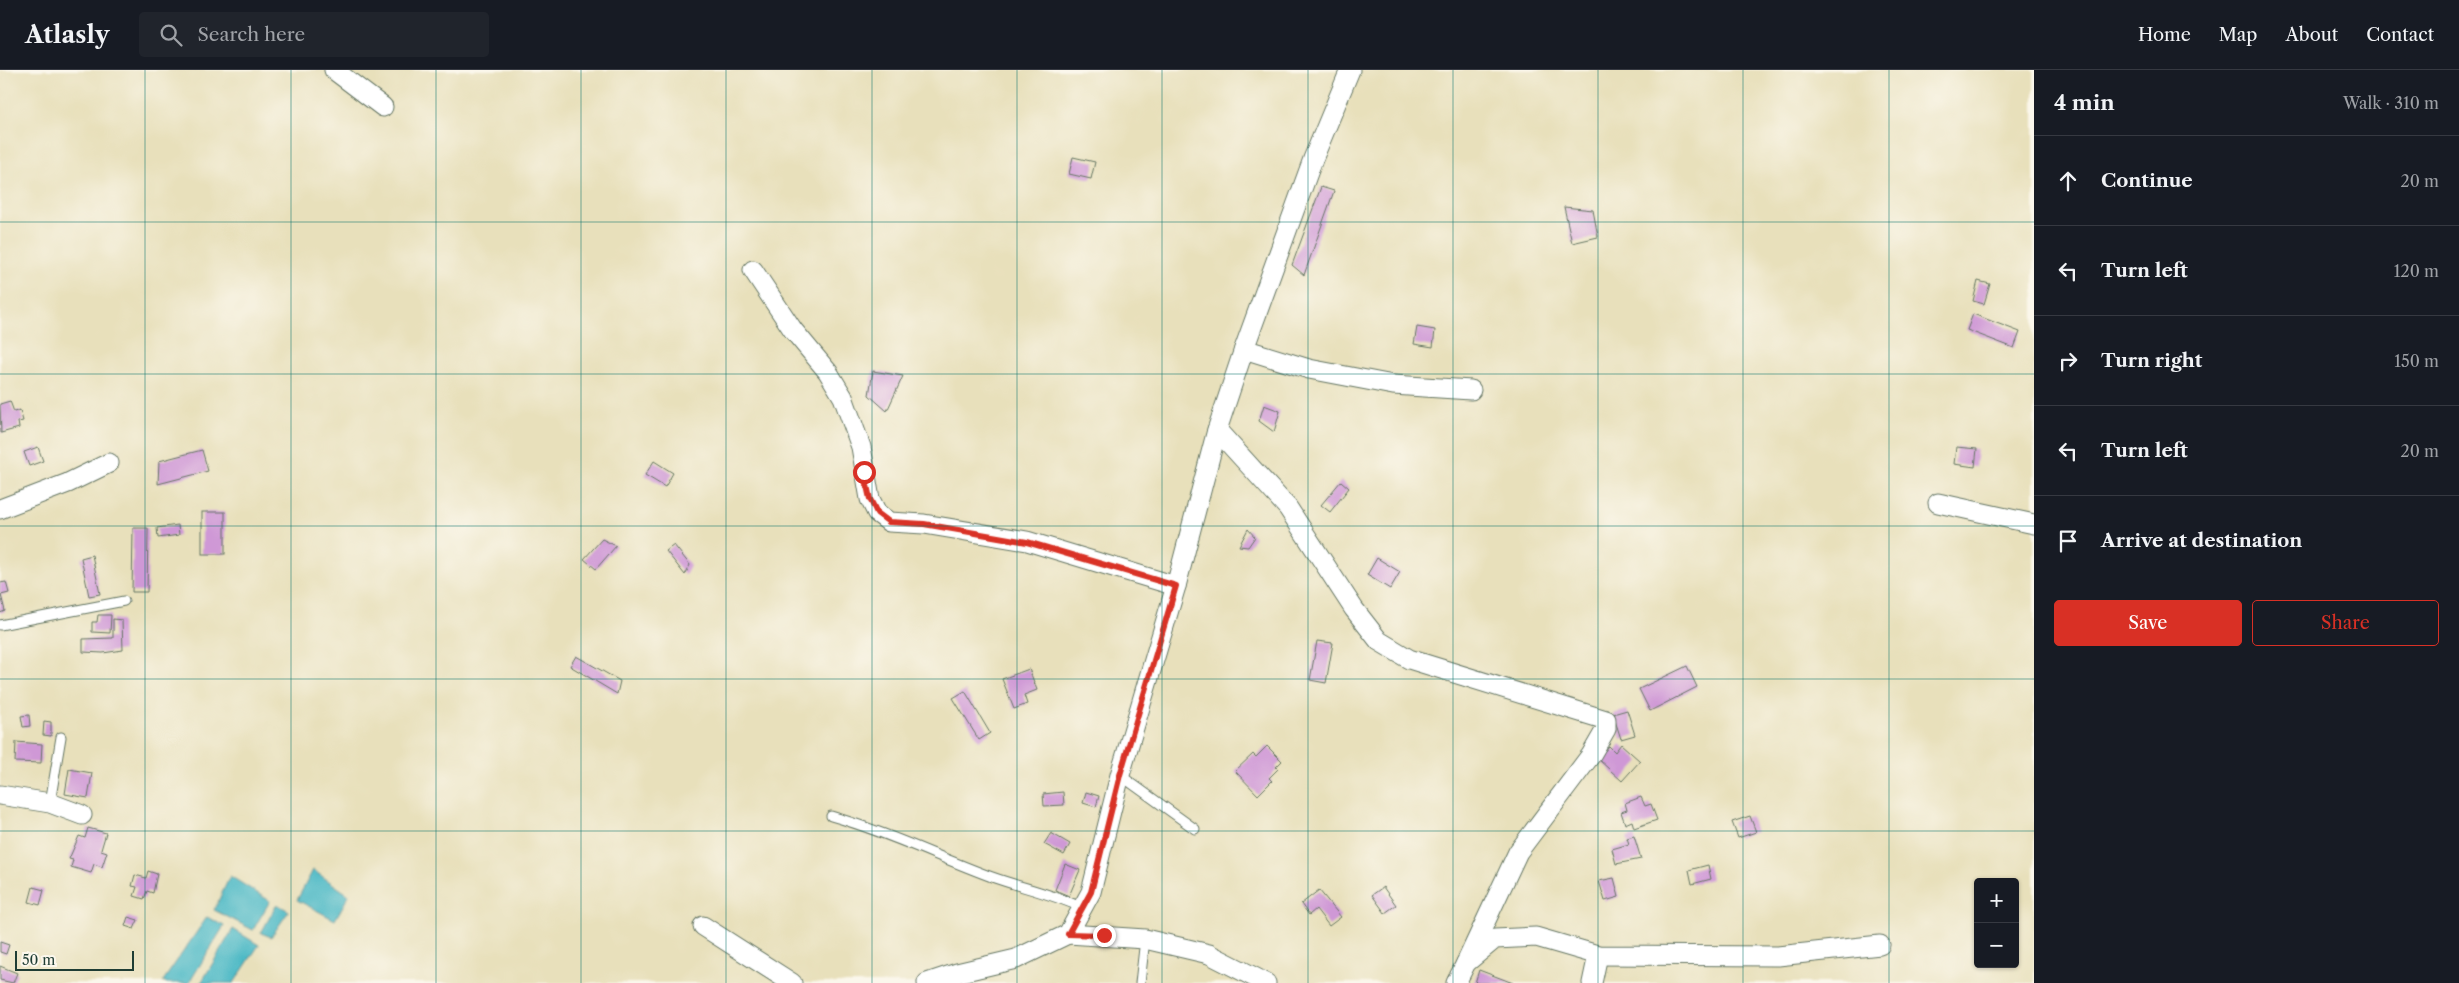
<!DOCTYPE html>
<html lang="en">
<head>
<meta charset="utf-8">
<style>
	:root { --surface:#171b24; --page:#20242c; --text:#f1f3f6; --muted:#9ea1a6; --line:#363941; --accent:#d93025 }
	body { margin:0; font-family:"Libre Caslon Text",serif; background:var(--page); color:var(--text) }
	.controls { position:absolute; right:15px; bottom:15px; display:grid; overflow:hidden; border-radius:5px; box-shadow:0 1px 4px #0004 }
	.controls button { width:45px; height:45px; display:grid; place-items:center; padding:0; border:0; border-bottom:1px solid var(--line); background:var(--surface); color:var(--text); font:25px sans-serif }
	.scale { position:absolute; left:15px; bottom:12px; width:119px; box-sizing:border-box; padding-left:5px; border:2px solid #1f3d34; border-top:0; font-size:14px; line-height:18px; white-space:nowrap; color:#1f3d34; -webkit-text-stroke:4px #fbf7ec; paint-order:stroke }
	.stop { position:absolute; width:15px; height:15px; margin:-11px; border:4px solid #d93025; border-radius:50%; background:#fff }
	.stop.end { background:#d93025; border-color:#fff; box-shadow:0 1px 5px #0008 }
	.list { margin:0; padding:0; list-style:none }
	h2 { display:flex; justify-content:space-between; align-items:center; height:65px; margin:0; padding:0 20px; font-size:21px }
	h2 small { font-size:16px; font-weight:400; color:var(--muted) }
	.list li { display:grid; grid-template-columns:32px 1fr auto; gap:15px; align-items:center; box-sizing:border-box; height:90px; padding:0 20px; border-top:1px solid var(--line) }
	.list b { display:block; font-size:19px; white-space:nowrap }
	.list em { font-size:16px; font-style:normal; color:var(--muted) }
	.actions { display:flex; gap:10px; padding:15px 20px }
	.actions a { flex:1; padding:11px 0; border:1px solid var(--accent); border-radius:5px; text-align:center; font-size:18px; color:var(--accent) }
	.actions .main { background:var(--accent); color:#fff }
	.icon { flex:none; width:28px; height:28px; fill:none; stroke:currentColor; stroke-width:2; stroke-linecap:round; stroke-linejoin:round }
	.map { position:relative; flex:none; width:2034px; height:913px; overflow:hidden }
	header { display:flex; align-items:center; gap:30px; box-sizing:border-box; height:70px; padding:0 25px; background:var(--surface); border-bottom:1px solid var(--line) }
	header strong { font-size:24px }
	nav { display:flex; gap:28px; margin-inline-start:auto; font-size:18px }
	.search { width:350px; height:45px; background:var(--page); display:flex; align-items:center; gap:12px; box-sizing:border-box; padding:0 18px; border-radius:5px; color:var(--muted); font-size:19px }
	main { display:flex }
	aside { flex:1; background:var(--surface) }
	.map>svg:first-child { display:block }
	.water { fill:#4ab8c5; stroke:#347a7c }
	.building { fill:#cf98d6 }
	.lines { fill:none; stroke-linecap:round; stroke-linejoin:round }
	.lane-casing { stroke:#657663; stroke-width:11 }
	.street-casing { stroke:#657663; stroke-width:21 }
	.lane { stroke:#fff; stroke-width:9 }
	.street { stroke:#fff; stroke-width:19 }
	.route { stroke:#d93025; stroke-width:6 }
	.grid { fill:none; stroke:#0f766e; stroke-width:1; stroke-opacity:0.55 }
</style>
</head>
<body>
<header>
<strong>Atlasly</strong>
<div class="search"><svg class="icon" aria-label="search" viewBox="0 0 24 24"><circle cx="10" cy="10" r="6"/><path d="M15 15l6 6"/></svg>Search here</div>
<nav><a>Home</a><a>Map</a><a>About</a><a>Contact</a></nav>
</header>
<main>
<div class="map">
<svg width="2034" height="913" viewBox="0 0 2034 913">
	<rect width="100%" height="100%" fill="#fbf7ec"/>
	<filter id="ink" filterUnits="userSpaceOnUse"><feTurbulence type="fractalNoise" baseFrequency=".02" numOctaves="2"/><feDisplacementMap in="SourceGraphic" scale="10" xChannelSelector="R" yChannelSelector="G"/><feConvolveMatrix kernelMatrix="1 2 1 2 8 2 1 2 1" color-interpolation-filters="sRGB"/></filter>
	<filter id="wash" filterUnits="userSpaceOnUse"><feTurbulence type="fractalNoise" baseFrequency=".0096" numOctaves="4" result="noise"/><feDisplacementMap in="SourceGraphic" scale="20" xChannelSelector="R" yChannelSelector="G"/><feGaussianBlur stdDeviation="1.12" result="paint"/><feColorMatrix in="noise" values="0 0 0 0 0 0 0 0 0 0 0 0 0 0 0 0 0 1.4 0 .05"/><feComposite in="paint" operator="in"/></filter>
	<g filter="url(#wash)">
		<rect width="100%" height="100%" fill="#e8e0bb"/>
		<g class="water">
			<path d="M313,800L349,825L335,850L297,830Z"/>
			<path d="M230,806L270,831L253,860L214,840Z"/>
			<path d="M277,834L289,841L271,867L261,863Z"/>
			<path d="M207,847L224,856L189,913H167L163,911Z"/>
			<path d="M233,859L259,875L234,913H201Z"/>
		</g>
		<g id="blocks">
			<g class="building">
				<path d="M1073,87L1095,92L1091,109L1069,104Z"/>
				<path d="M1321,117L1334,121L1304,205L1292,195Z"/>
				<path d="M1564,137L1593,140L1598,167L1572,173Z"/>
				<path d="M1978,211L1990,214L1984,234L1973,231Z"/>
				<path d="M1973,244L2020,262L2014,278L1967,260Z"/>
				<path d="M1417,257L1435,260L1433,277L1414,274Z"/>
				<path d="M873,301L903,306L887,341L869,325Z"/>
				<path d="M10,331L14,342L20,340L23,351L18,352L19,358L1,363L0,334Z"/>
				<path d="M1264,335L1280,341L1274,362L1259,351Z"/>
				<path d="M38,377L43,391L29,396L24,382Z"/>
				<path d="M1956,377L1977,379L1975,397L1954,394Z"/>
				<path d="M202,380L208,401L158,414L159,391Z"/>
				<path d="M654,391L673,403L665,417L645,405Z"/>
				<path d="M1341,411L1349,418L1330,442L1321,435Z"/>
				<rect x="202" y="442" width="23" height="42"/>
				<path d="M178,455L179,465L158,468L157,458Z"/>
				<path d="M133,458H148L147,522H132Z"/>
				<path d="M1248,459L1255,467L1248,477L1239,476Z"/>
				<path d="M602,469L616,476L596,499L584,489Z"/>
				<path d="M674,475L690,495L685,505L666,481Z"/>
				<path d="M92,485L100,524L89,526L81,488Z"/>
				<path d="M1377,488L1400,502L1390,519L1367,505Z"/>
				<path d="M6,512L9,523L1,525L5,541L0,543V513Z"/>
				<path d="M98,545H111L110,563L92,562V552H97Z"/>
				<path d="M113,549L122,550L123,580L103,583L83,582V569L113,568Z"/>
				<path d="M1317,571L1333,573L1326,613L1310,610Z"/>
				<path d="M576,586L620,611L617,624L570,596Z"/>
				<path d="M1687,596L1697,617L1650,641L1639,619Z"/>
				<path d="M1029,599L1037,620L1024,625L1027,634L1014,639L1002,609Z"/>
				<path d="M965,621L990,663L979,670L953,628Z"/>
				<path d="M1627,640L1635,665L1621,669L1613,644Z"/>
				<path d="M29,645L30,656L23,657L21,646Z"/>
				<path d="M44,651L51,652V666L43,665Z"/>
				<path d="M16,672L42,674L41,693L15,692Z"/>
				<path d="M1621,674L1640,691L1622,711L1598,689L1609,676L1615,682Z"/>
				<path d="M1267,676L1282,691L1276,697L1278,699L1269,708L1272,711L1258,725L1235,701L1253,684L1256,687Z"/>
				<path d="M69,699L92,703L88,728L65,724Z"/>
				<path d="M1063,722L1064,735L1044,736L1043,724Z"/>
				<path d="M1086,722L1099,726L1096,737L1083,733Z"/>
				<path d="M1641,727L1645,736L1651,734L1657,750L1634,758L1632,751L1625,754L1621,742L1627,740L1625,733Z"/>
				<path d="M1750,746L1756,762L1738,768L1732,752Z"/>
				<path d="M88,758L106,763L101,780L107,782L102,797L94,794L91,803L71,797L73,790L69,789L79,766L85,768Z"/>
				<path d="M1051,763L1070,774L1064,785L1044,774Z"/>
				<path d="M1634,766L1641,789L1616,794L1612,779L1629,774L1627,768Z"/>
				<path d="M1065,794L1080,800L1069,826L1055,820Z"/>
				<path d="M1708,795L1711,809L1692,814L1689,800Z"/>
				<path d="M148,801L157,804L153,823L147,821L144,829L134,826L137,817L132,816L135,805L146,808Z"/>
				<path d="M1614,808L1619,827L1605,831L1599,811Z"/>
				<path d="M33,817L44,820L40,835L29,832Z"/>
				<path d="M1383,817L1396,835L1385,843L1372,825Z"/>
				<path d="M1319,820L1341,847L1329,856L1316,839L1309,845L1301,834Z"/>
				<path d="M128,847L138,850L134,859L125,856Z"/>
				<path d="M0,872L9,875L6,884L0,882Z"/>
				<path d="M0,896L17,903L13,913L0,910Z"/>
				<path d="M1479,900L1513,913H1475Z"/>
			</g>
		</g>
	</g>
	<g filter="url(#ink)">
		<use href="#blocks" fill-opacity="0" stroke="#657663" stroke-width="1"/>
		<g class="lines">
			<g class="lane-casing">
				<g id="lane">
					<path d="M0,555L124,531"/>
					<path d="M1120,705L1195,759"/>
					<path d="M50,733L61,667"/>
					<path d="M831,746C887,762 938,787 992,807C1023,818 1053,824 1083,838"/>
					<path d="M1140,913L1145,869"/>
				</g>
			</g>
			<g class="street-casing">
				<g id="street">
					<path d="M334,0L383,37"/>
					<path d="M753,200L793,260L828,302L843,327L861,377L870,429L877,443L889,452L924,454L1027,471L1176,516"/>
					<path d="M1244,279L1309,299L1393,315L1471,320"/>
					<path d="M1217,360L1288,438L1354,539L1379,571L1409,589L1606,650V659L1591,685L1518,782L1466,893"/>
					<path d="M1938,433L2034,454"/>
					<path d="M0,439L68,413L109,393"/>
					<path d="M0,725L50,733L82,745"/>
					<path d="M703,856L792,913"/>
					<path d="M1068,864L1145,869L1209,884L1266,913"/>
					<path d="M927,913L957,903L1016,889L1068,864L1091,822L1120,705L1176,516L1217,360L1244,279L1313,89L1350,0"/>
					<path d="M1456,913L1466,893L1495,869L1536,867L1598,885L1778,886L1880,875"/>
					<path d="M1592,913L1598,885"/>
				</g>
			</g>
			<use href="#lane" class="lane"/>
			<use href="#street" class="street"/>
		</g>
	</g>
	<g class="lines" filter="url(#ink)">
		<path class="route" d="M864,402L870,429L877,443L889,452L924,454L1027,472L1176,516L1120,705L1091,822L1068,864L1104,865"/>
	</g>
	<path class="grid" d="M145,0V913M291,0V913M436,0V913M581,0V913M726,0V913M872,0V913M1017,0V913M1162,0V913M1308,0V913M1453,0V913M1598,0V913M1743,0V913M1889,0V913M0,152H2034M0,304H2034M0,456H2034M0,609H2034M0,761H2034"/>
</svg>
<div class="controls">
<button>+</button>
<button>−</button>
</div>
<div class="scale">50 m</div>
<div class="stop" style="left:864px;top:402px"></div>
<div class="stop end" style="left:1104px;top:865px"></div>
</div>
<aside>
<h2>4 min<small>Walk · 310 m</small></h2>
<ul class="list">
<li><svg class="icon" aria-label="ahead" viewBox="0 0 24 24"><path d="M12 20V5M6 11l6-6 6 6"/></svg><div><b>Continue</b></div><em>20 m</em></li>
<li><svg class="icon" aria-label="left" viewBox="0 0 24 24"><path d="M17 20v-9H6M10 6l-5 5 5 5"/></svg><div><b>Turn left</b></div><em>120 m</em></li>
<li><svg class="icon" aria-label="right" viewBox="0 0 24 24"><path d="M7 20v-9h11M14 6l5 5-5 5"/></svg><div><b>Turn right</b></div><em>150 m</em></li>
<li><svg class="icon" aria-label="left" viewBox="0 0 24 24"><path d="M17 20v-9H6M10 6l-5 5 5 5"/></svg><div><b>Turn left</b></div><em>20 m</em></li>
<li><svg class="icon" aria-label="arrive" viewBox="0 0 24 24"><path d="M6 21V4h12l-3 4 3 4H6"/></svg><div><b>Arrive at destination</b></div></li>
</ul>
<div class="actions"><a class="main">Save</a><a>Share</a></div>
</aside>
</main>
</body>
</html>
